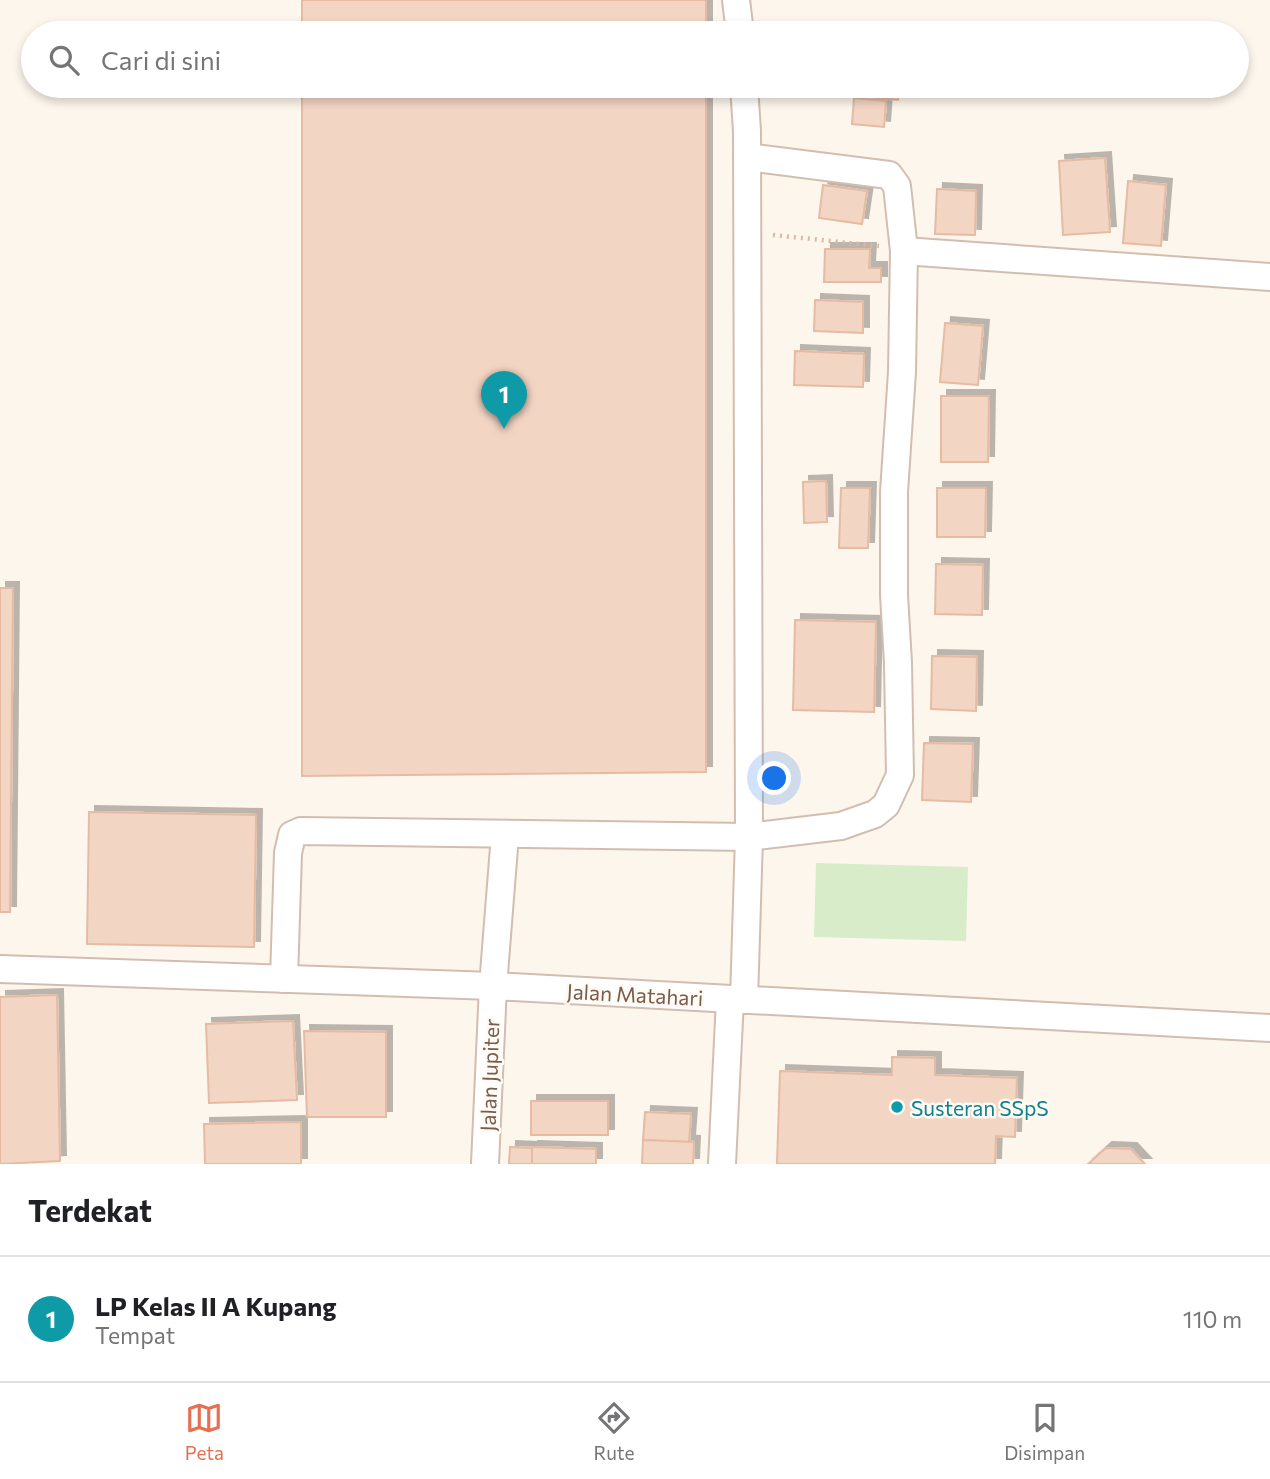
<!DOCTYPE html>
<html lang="id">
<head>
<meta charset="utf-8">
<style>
	:root { --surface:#fff; --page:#f2f2f2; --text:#202124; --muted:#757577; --line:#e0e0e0; --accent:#e76f51 }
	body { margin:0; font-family:Commissioner,sans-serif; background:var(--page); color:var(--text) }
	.you { position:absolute; left:775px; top:779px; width:24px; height:24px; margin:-18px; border:5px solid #fff; border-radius:50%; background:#1a73e8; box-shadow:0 0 0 10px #1a73e833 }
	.badge { display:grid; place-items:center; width:46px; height:46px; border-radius:50%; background:var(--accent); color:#fff; font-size:23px; font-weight:700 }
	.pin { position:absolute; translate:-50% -58px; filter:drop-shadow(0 2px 4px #0008) }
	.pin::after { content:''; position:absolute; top:37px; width:24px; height:21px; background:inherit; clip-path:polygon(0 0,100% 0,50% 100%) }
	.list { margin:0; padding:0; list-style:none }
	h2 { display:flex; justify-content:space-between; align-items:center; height:91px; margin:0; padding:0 28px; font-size:30px }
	h2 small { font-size:23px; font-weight:400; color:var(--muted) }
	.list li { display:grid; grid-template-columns:46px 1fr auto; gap:21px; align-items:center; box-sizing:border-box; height:126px; padding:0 28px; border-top:2px solid var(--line) }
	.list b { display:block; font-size:26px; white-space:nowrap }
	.list p { margin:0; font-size:23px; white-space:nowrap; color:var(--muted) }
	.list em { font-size:23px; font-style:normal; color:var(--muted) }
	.icon { flex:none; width:38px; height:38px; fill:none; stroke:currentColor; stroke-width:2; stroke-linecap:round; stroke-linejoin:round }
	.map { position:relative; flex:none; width:1270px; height:1164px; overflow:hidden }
	.search { position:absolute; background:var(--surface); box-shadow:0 4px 10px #0003; left:21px; right:21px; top:21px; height:77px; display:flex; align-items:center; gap:18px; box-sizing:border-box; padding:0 24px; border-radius:38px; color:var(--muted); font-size:26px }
	.sheet { height:217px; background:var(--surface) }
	nav { display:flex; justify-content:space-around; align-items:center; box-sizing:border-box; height:98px; border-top:2px solid var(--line); background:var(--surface); font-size:19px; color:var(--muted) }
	nav a { display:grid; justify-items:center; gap:4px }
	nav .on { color:var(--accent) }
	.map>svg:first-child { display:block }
	.pitch { fill:#d8ecc9 }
	.building { fill:#f3d5c3; stroke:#e6bba3; stroke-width:2; filter:url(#shadow) }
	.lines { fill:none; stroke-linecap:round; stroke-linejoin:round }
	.street-casing { stroke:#d1beb0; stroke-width:30 }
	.path { stroke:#d9b8a5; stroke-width:4.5; stroke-dasharray:2 5; stroke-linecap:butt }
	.street { stroke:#fff; stroke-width:26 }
	.culture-dot { fill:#0f9aa8; stroke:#fffaf3; stroke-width:2.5 }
	.labels { text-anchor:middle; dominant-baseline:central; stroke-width:5; stroke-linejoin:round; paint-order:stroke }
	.street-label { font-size:21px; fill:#7a5c4d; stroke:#fffaf3 }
	.culture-label { font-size:21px; fill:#0d838f; stroke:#fffaf3; text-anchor:start }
</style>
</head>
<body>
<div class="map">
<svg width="1270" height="1164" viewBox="0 0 1270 1164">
	<defs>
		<filter id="shadow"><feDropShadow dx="6" dy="-6" stdDeviation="0" flood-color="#0004"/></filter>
	</defs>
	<rect width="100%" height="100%" fill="#fdf6ec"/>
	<path class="pitch" d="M816,863L968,867L966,941L814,937Z"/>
	<g class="building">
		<rect x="302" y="0" width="404" height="33"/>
		<path d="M302,86H706V772L302,776Z"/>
		<path d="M871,86H899L898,100L870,97Z"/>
		<path d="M854,98L886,101L884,127L852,124Z"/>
		<path d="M1105,158L1110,232L1063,235L1059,161Z"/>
		<path d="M1128,181L1166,185L1161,246L1123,243Z"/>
		<path d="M823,185L867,191L862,224L819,218Z"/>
		<path d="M937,189L976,191L975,235L935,234Z"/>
		<path d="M825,249H870L869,268H881V282H824Z"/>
		<path d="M815,300L863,302V333L814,331Z"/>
		<path d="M945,323L983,326L978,385L940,382Z"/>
		<path d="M795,351L864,354L863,387L794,385Z"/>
		<path d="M941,396H989L988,462H941Z"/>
		<path d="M826,481L827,522L804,523L803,482Z"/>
		<path d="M841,488H870L868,548H839Z"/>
		<path d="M937,488H986L985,537H937Z"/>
		<path d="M936,564L983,565L982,615L935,614Z"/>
		<path d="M0,588H13L10,912H0Z"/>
		<path d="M795,620L876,622L874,712L793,710Z"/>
		<path d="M932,656L977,657L976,711L931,709Z"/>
		<path d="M924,743L973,744L971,802L922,800Z"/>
		<path d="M89,812L256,815L254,947L87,944Z"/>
		<path d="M57,995L60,1161L0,1164V997Z"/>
		<path d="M293,1021L297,1100L209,1103L206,1024Z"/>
		<path d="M304,1031L386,1032V1117H307Z"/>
		<path d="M892,1057L935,1058V1075L1017,1078L1015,1137L996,1136L995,1164H777L780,1071L892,1075Z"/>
		<rect x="531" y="1101" width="77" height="34"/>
		<path d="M645,1112L691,1114L689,1142L643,1140Z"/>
		<path d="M301,1122V1164H205L204,1124Z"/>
		<path d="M643,1140L694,1142L693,1164H642Z"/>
		<path d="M510,1147L532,1148V1164H509Z"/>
		<path d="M532,1147L596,1149V1164H532Z"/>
		<path d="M1106,1148L1131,1149L1145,1164H1088Z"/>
	</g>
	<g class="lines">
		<g class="street-casing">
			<g id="street">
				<path d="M736,0L740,33"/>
				<path d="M744,86L747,131L749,837L744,1000"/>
				<path d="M904,251L1270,277"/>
				<path d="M0,969L493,986L1270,1028"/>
				<path d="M284,979L288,853L292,835L301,831L749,837L841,826L875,814L886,805L900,775L898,663L894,595V492L902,372L904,251L897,186L889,175L747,157"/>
				<path d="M485,1164L493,986L505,835"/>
				<path d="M722,1164L730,999"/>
			</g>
		</g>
		<path class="path" d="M773,235L879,246"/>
		<use href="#street" class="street"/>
	</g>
	<circle class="culture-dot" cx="897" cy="1107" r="7"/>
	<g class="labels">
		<g class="street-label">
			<text transform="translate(635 994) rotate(3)">Jalan Matahari</text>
			<text transform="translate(489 1075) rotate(-88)">Jalan Jupiter</text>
		</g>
		<g class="culture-label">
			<text x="911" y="1107">Susteran SSpS</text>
		</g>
	</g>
</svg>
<div class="you"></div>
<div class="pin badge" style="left:504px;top:429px;background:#0f9aa8">1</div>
<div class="search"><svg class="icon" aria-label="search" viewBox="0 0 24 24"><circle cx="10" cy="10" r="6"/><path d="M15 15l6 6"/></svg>Cari di sini</div>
</div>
<section class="sheet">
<h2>Terdekat<small></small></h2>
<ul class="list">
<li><span class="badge" style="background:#0f9aa8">1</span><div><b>LP Kelas II A Kupang</b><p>Tempat</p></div><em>110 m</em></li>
</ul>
</section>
<nav>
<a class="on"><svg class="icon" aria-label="map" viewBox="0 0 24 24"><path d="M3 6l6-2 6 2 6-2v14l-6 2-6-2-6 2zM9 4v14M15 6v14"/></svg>Peta</a>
<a><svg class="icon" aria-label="directions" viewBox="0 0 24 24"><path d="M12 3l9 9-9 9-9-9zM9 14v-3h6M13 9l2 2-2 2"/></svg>Rute</a>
<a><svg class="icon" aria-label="saved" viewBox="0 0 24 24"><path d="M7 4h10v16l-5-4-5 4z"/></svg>Disimpan</a>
</nav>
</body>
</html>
